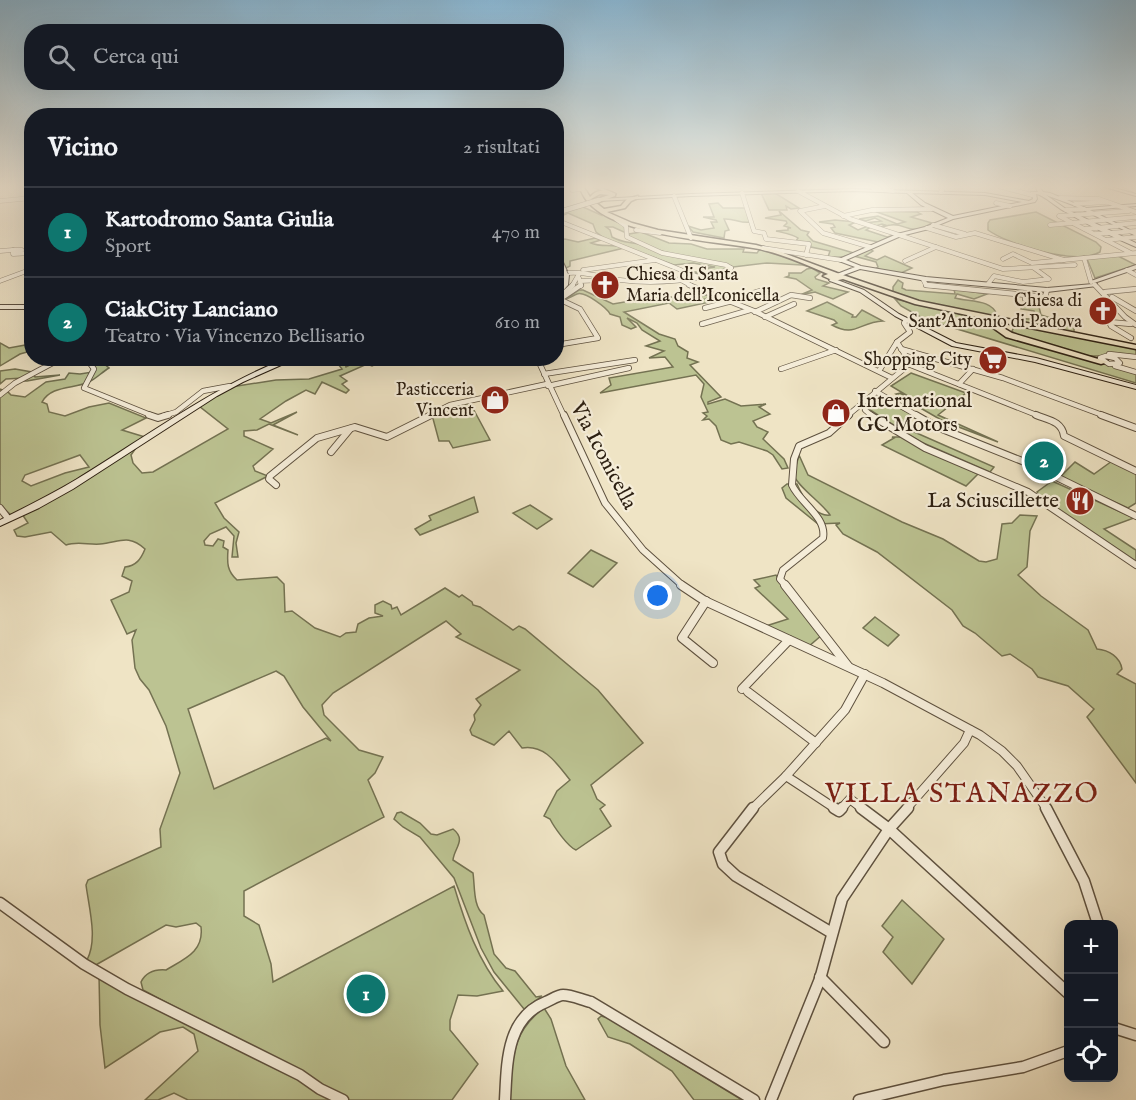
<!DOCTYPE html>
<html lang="it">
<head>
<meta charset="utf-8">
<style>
	:root { --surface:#171b24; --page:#20242c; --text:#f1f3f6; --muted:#9ea1a6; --line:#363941; --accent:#0f766e }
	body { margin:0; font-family:"IM FELL English",serif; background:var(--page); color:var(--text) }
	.controls { position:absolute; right:18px; bottom:18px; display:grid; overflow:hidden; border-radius:12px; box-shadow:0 6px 24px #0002 }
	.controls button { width:54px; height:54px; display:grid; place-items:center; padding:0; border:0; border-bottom:2px solid var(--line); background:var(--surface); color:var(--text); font:30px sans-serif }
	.you { position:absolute; left:658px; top:596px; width:21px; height:21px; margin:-15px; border:4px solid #fff; border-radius:50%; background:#1a73e8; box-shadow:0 0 0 9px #1a73e833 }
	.badge { display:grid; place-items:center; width:39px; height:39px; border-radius:50%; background:var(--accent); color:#fff; font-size:20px; font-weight:700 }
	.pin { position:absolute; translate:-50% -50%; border:3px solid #fff; box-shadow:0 2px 6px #0006 }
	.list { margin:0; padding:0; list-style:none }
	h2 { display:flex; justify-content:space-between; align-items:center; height:78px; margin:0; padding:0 24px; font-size:26px }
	h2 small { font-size:20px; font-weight:400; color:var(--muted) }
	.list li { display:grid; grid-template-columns:39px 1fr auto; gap:18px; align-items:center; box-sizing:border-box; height:90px; padding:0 24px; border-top:2px solid var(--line) }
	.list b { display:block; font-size:22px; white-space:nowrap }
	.list p { margin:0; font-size:20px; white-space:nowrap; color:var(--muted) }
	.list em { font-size:20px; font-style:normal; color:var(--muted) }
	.icon { flex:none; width:33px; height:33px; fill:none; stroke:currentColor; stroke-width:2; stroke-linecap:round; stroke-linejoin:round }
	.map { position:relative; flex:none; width:1136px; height:1100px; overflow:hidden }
	.search { position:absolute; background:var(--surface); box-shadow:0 6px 24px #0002; left:24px; top:24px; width:540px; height:66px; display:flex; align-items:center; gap:15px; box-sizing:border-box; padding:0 21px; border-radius:24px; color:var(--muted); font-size:22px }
	.panel { position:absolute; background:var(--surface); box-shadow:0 6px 24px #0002; left:24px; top:108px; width:540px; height:258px; border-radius:24px }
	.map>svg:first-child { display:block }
	.green { fill:#bcc392; stroke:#747252; stroke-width:1.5; fill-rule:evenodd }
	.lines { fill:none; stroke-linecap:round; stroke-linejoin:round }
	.street-far4-casing { stroke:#5e513f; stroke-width:5 }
	.street-far3-casing { stroke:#5e513f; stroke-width:6 }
	.street-far2-casing { stroke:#5e513f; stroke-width:8 }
	.street-far1-casing { stroke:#5e513f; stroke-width:10 }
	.street-casing { stroke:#5e513f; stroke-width:13 }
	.secondary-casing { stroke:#2d2012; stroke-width:2 }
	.primary-casing { stroke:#2d2012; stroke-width:3 }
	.street-far4 { stroke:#f5edd9; stroke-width:4 }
	.street-far3 { stroke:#f5edd9; stroke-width:4.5 }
	.street-far2 { stroke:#f5edd9; stroke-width:6 }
	.street-far1 { stroke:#f5edd9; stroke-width:8 }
	.street { stroke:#f5edd9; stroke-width:10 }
	.secondary { fill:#f5edd9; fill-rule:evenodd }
	.primary { fill:#efe4c5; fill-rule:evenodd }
	.secondary-bridge-casing { stroke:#2d2012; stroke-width:6; stroke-linecap:butt }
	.secondary-bridge { stroke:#f5edd9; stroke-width:4.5 }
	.labels { text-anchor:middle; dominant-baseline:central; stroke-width:4.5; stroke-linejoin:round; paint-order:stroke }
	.far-poi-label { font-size:18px; fill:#2d2012; stroke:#f5edd9; text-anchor:end }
	.poi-label { font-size:21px; fill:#2d2012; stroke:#f5edd9; text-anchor:start }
	.street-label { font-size:21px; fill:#2d2012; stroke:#f5edd9 }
	.near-quarter-label { font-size:28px; letter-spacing:1.5px; fill:#7a1f14; stroke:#f5edd9 }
</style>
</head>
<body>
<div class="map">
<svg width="1136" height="1100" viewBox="0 0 1136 1100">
	<rect width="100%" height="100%" fill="#efe4c5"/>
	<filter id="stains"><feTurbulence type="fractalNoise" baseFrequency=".00333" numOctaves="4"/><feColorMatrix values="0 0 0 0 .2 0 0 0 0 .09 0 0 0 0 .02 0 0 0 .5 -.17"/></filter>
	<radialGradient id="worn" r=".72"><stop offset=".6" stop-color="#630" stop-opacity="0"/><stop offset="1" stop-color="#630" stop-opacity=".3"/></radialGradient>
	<g class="green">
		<path d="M761,193H775L799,208L791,209L786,206L787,210H769Z"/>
		<path d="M718,203L723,208H745L750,222C741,224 734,218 724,219L729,230L725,231L724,238L693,232L688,226L701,230L714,228L711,222H717L716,220L703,217H714L709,204Z"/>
		<path d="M582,204L587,205L583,207L601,215L598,210L624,225L626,233L613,227H606L610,230L612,237C622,243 631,242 642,245L629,236V234L641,232L669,243L691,244L707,249H744L743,252L757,253L760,249C781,255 808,260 825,273V274L816,268L802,265L767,263L733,267L726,264L690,259L644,246C668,258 697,261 723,265L728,268C715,276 699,276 685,270L701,273L702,269L715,267L693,263L674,265L607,240L596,232L593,224L568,213L557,218L562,212Z"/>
		<path d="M779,211L801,230L809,232L807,235L813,241L854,253L843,257H828L830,251L811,247L810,242L796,241L798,238C795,235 780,232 776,231L788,230V228H791L784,226L787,223L786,221L765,218L781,215Z"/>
		<path d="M874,211L917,212L921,214L911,217L932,223C909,237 907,223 891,225C887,225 885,227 881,227L885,225L882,224L876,226L865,223L881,221L875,218L866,221L859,219L878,216L897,224L905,222Z"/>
		<path d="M1036,212L1096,242L1101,247L1100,252C1075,266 1007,244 988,230V223L990,220Z"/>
		<path d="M835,220L856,222L849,225L858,230L868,226L871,227L866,230L887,237L895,235L878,242L835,233L831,228L835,227L833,224L819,222Z"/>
		<path d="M595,238L601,240L591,243C602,248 612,243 624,248L570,261V266L566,268L557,249V241L565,239L578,242Z"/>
		<path d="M870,249L873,251L865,256L877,260L885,256L912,268L899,274L875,269L878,267L876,262L854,256Z"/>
		<path d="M1118,256L1136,265L1095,278L1087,259Z"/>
		<path d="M812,268L820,273L815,277L816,279L829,283L823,286L848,292L833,299L815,292L800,295L812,290L796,279L786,277L789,276V273H801L807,269Z"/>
		<path d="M898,280L903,283L902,288L906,290L955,294L954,289L987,294L974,299L957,294L955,298C969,302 992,299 997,315L993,317L930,305L893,294V287Z"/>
		<path d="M579,290H583L613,304L665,295L680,300L712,294L717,296L705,299L710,302L677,309L669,303L624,312L659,334L675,339L678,346L688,352L687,358L698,362L690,365L721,397L708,402V404L725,399L741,406L766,404L759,407L770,414L753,421L757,427L768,432L763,439L784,459L788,468L782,469L773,455L767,451L739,442L731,444L721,440L716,426L709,419L703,420L707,416L703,413L708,412L701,397L704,384L696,375L600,393L611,385L609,378L673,367L665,357L649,358L664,351L646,346L660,341L642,330L637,323L627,318L636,327L631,329L622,325L620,317L610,314C607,308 585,291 577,294C572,296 568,299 563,300Z"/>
		<path d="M895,299L978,318L999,330L1090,358H1098L1136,372V383L924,319L901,306Z"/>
		<path d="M827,302L853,315L852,317H856L862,310L883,321C859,322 855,338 832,325L837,323L834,320L807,311Z"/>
		<path d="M1022,304L1039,307L1041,315L1074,325V333L1015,320L1016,318L1029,319L1036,317L1034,311L1021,309Z"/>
		<path d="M1028,326L1136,348V356H1089L1015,335L1012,331L1014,327Z"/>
		<path d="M0,343L9,348L31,344V351L20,354L0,366Z"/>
		<path d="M66,358L105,359L103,363L109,368C102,372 97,378 89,382C74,389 51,385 42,402L47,404L49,412L65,416L89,407L109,403L146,418L122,430L145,437L63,488L11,515L0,505V389L8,392L11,395L25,397L46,382L65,379L69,373L80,374L93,372L89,362L86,361L55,365ZM80,455L89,467L65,473L31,486L22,481L25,475Z"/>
		<path d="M343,359H388L372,366L367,364L340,376L347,381L342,384L349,390L346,393L322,382L315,394L306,390L286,401L260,419L271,423L297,412L273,425L298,435L269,424L257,430L244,431V436L273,449L253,466L255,471L268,476L215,503L224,518L239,532L236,543L238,557H232L234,536L226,527L210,534L204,541L205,545L213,546L218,539L224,541L223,547L228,550C227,563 227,571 237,580L277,577L284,584L285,612L292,611L315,628L340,637L346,633L356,632L358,624L369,618L383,616L375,613V605L383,601L391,605L392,609L397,607L401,615L445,588L459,597L462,595L472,602L473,605L480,607L513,630L519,626L525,629L598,690L643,743L591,785L597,799L605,805L600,809L611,826L576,850C568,847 554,827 550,819L544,816L557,791L570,780C557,764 545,744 522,748L509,731L494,745L472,735L470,730L475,720L474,715L481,705L476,699L520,670L456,637L461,634L446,621L333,693L322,705L324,715L359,750L383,757L375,773L368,780L384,817L244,891V916L259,925L271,964L273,982L454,886C465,923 478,961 503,991L477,996L458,995L450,1020V1030L478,1064L452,1100H349L143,990L141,982C146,972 154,969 166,970C184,959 204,952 201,927L196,923L176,927L166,925L94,966L87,960C98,939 89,908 86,885L88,880L161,847L160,829L180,773L166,726L149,690L140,679L135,668L132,640L136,630L127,634L111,600L129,592L132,581L122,576L125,567C136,566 141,559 145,549C128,533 118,543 100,544C89,545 77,541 66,545L51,532L25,537L17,536L14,530L28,523L22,514L138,445L131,455L133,463L142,473L153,472L228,429L199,406L231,387L276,380L309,379L342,369L338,364H345L346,367L356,362ZM276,671L284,676L303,707L331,741L326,738L214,789L188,709Z"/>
		<path d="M15,369L32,372L35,377L60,375L27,381H23V378L6,379L0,384V371Z"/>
		<path d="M911,373L966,393L938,415L998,442L943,421L896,394L900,393L928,408L891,386Z"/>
		<path d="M878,396L916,417L895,426L867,408V404Z"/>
		<path d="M469,401L490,440L453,448L449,441H439L432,415Z"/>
		<path d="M903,427L994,467L990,472L921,442L898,429Z"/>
		<path d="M892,437H901L978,474L966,486L882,445L894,438Z"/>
		<path d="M799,455L808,475L902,522L943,539L979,561L986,562L997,559L1002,524L1012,523L1020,515L1037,516L1030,531L1027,567L1018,575L1041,596L1088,630L1097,649C1109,650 1120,657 1122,669L1117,674L1136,684V783L1087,717L1094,709L1068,686L1038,677L1032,669L1010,654L1002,656L975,633L963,626L952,610L877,552L843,534L836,525L840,523L818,524L786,498L782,488L787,484H797C802,496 815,517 830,515C824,505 795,484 794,475C794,469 798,461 799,455Z"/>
		<path d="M1112,461L1136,472V503L1128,508L1060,477L1075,462L1094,474Z"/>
		<path d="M1052,481L1134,518L1104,529L1136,550V562L1040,497L1037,492Z"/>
		<path d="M474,497L478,512L420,535L415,529L431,520L429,516Z"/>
		<path d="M530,505L552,519L537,529L513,513Z"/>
		<path d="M591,550L617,563L593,587L568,573Z"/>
		<path d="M776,575L782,586L822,635L809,646L766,626L788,619L755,588L760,586L754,580Z"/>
		<path d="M875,617L899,635L888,646L863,628Z"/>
		<path d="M401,812L420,823L431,834L437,835L453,829C467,840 454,848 453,860L473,873C475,887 473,907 484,915L494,954L506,968L515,971L536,997L542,996L524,1009L494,972L481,948L454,878L420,837L403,827L394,819L397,813Z"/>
		<path d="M902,900L944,939L912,984L883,952L893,937L882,926Z"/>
		<path d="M99,975L341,1100H188L174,1093L158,1100H145L198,1051L194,1034L183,1027L160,1032L105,1068L100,1025Z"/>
		<path d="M544,1008L551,1019L566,1066L585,1100H509C513,1061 510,1033 544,1008Z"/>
		<path d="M601,1016L608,1018L742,1100H694L672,1071L630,1044L608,1037L598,1019Z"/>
	</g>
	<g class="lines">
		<g class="street-far4-casing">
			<g id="street-far4">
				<path d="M572,186V190L581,189"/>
				<path d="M998,186L1032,195"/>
				<path d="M1125,186L1136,191"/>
				<path d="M873,188L893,191"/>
				<path d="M798,191L850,219L1003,269L1075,265"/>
				<path d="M941,192L944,186"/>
				<path d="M742,193L754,231L764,233L766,239L809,244L806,255"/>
				<path d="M674,196L691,238"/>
				<path d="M1060,198L1099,199L1136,212"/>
				<path d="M0,201L32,198"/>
				<path d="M996,203L1010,206"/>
				<path d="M1075,204L1105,202"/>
				<path d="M825,206L800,211L823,233L870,247"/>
				<path d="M1066,210L1084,209"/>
				<path d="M843,216L872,210L932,209"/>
				<path d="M1059,216L1131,253"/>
				<path d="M1060,216L1129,211"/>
				<path d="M616,219L626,226L627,237L662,253L726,265L731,268"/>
				<path d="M556,220L696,276"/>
				<path d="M933,225L965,234"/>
				<path d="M1050,225L1136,217"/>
				<path d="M1116,225L1136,223"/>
				<path d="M927,228L956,237L975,233L1064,260"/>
				<path d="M1085,229L1118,226"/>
				<path d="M636,230L660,233"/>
				<path d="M1096,234L1136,231"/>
				<path d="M1106,240L1136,237"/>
				<path d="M763,248L841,260"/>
				<path d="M13,250H22"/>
				<path d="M0,251L13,250V254L32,253"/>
				<path d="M1084,258L1091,282"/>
				<path d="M1003,259L1013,254L1032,263L1136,253"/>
				<path d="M905,261L936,247"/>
				<path d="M583,270L655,260"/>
				<path d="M1127,270L1136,275"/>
				<path d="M556,275C579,269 598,277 620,280C650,284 704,282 731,268"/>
				<path d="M579,278L581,286"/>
				<path d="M679,279L692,286"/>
				<path d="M923,279L926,285L937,286"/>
				<path d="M0,281L32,269"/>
				<path d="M580,281L605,280"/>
				<path d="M988,284L994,276L1023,282L1049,279L1034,268"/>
				<path d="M572,286L579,274"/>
			</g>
		</g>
		<g class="street-far3-casing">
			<g id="street-far3">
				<path d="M689,285L754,311L892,378"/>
				<path d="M926,285L1045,297L1047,290"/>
				<path d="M1095,285L1125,317L1136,325"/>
				<path d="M1105,292L1136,289"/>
				<path d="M562,295L573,285"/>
				<path d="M1112,297L1136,311"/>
				<path d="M1025,299L1046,302L1045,297"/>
				<path d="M730,300L760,291"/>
				<path d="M556,302L581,285"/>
				<path d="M705,308L732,301"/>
				<path d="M755,312L791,295L810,298"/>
				<path d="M765,317L794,304"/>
				<path d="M702,324L750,310"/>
				<path d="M1131,324L1109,322L1111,326L1131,338"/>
				<path d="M556,345L598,338L580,309L561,300"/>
				<path d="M901,349L1003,378L1105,416"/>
				<path d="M1109,354L1136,357"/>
				<path d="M1106,356L1115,358L1120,363L1109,364L1100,358Z"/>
				<path d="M86,358L94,369L84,388L153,416"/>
				<path d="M537,358L564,416"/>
				<path d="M908,364L1039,416"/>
				<path d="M1115,366L1136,372"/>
				<path d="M781,369L836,350"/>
				<path d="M879,371L897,342"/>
				<path d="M544,374L635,360"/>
				<path d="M959,384L973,369"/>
				<path d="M548,386L629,368"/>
				<path d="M875,391L918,416"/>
				<path d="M0,395L15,383L62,358"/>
				<path d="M865,410L872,416"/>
				<path d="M163,416L176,412L203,391L230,386"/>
				<path d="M428,416L450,405L547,384"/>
				<path d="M847,416L905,368L909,361L897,342L910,332L904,323L906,320"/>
			</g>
		</g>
		<g class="street-far2-casing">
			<g id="street-far2">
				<path d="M149,415L158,418L168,415"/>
				<path d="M564,415L605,503L643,550L683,586"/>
				<path d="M870,415L925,448L1028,492L1136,565"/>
				<path d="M916,415L937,427L1032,465L1136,516"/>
				<path d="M1036,415C1048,420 1062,421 1064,436L1136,471"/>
				<path d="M1101,415L1136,428"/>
				<path d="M331,452L350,429"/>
				<path d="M276,485L269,479L270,476L317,438L355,427L387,437L431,415"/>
				<path d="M0,508L7,517"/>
				<path d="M786,586L780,579L783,570L823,538C827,517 800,503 792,485L794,459L799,446L829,433L849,415"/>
			</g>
		</g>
		<g class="street-far1-casing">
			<g id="street-far1">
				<path d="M681,585L705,601L883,683L980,735L1002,751L1017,766L1047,809"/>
				<path d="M785,585L848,666"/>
				<path d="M706,601L682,638L713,663"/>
				<path d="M742,689L789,640"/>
				<path d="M748,692L816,743"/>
				<path d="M786,776L836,809"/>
				<path d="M752,809L786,776L845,710L865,674"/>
				<path d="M841,809L850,799L863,809"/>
				<path d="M906,809L964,743L970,730"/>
			</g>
		</g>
		<g class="street-casing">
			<g id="street">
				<path d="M753,808L719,852L723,864L736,876L832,933"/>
				<path d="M834,808L839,811L842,808"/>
				<path d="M861,808L889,829L1068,993"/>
				<path d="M1046,808L1084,881L1098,924"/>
				<path d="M0,903L84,964L127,989L300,1075L320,1089L343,1100"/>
				<path d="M820,977L884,1042"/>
				<path d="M1114,1028L1136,1035"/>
				<path d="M505,1100C507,1063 506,1018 546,1002C551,1000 558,995 563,995C572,995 582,1000 591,1002L754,1100"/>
				<path d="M771,1100L820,979L842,899L889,829L908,808"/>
				<path d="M859,1100L944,1080L1023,1067L1068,1051"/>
			</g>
		</g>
		<g class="secondary-casing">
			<g id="secondary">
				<path d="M592,186H597L616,194L612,195Z"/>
				<path d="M1035,186H1039L1043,192L1050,193L1086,208L1136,204V206L1090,210L1136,233V236L1073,205L1046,195L1066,209L1136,243V247C1112,237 1086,224 1064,211C1056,207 1044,195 1036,194L1037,199L1035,202L953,219L929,229L901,236L846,260L861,266L926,277L1047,288L1093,284L1090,282L1091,281L1136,265V269L1094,283L1097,284V286L1047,292L926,281L860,269L841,276H837V274L855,267L839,261V259L897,234L925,227L948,218L921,205L907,193L853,191L691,196L599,201L597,200L599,199L691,194L853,189L985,193L1029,201L1033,199L1031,192H1038ZM912,193L985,195L1022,202L953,216L925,203Z"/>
				<path d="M1101,186H1107L1136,194V196Z"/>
				<path d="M556,253L559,254L567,271L566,272L561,271L556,261Z"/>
				<path d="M564,274L569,275L568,285L556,298V292L562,285Z"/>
				<path d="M832,278L864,290L899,314L956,343L1036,358L1136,385V389L1035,362L952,346L895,316L860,292L830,281L829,280Z"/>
				<rect x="0" y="305" width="32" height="4"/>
				<path d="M287,358H297L243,382L217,396L73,489L39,508L0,526V520C26,507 52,494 77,479C146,437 211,388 287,358Z"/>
			</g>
		</g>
		<g class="primary-casing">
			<path id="primary" d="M579,186H583L590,197C597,189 606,189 615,194V196L599,202L597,199L609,195L600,194L591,199L604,209L621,206L627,199L638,196V198L631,201L625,208L607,212L632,223L658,230L756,245L778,251L837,273L919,301L1136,345V349L990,320L1012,333L1108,362L1101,364L1006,337L982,320L981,318L915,304L843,279L834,281L823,276L828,274C806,265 783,254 759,249C716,241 616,236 588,202C584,198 581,191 579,186Z"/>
		</g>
		<use href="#street-far4" class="street-far4"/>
		<use href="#street-far3" class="street-far3"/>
		<use href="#street-far2" class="street-far2"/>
		<use href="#street-far1" class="street-far1"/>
		<use href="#street" class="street"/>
		<use href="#secondary" class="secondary"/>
		<use href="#primary" class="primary"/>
		<g class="secondary-bridge-casing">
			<g id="secondary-bridge">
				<path d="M559,212L599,200"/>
				<path d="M564,271L566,275"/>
			</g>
		</g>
		<use href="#secondary-bridge" class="secondary-bridge"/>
	</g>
	<linearGradient id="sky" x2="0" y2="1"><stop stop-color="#89b8d6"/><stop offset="0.55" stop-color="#f8f3e5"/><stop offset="1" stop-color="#f8f3e5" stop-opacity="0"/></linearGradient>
	<rect width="1136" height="340" fill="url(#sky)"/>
	<defs>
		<g id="church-disc" transform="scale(1.5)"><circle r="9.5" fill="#8f2418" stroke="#f5edd9"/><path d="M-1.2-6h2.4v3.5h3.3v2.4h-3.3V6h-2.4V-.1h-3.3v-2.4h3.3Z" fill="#fff"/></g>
		<g id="supermarket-disc" transform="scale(1.5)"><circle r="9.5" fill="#8f2418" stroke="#f5edd9"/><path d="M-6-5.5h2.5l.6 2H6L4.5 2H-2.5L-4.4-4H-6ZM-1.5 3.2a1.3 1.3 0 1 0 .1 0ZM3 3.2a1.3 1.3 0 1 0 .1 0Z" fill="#fff"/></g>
		<g id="shop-disc" transform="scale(1.5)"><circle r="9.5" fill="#8f2418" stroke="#f5edd9"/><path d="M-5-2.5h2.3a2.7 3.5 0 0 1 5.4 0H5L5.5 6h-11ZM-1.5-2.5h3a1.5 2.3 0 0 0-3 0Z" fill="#fff"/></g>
		<g id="restaurant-disc" transform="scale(1.5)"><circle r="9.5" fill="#8f2418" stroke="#f5edd9"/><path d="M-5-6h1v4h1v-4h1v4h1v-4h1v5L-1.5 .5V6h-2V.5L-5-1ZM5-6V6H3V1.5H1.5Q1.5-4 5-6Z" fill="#fff"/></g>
	</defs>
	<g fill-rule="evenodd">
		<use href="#church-disc" x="605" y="285"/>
		<use href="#church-disc" x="1103" y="311"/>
		<use href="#supermarket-disc" x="993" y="360"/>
		<use href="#shop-disc" x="495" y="400"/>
		<use href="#shop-disc" x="836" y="413"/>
		<use href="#restaurant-disc" x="1080" y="501"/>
	</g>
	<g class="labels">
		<g class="far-poi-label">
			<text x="626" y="275" text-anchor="start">Chiesa di Santa<tspan x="626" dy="21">Maria dell'Iconicella</tspan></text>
			<text x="1082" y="301">Chiesa di<tspan x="1082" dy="21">Sant'Antonio di Padova</tspan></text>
			<text x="972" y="360">Shopping City</text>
			<text x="474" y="390">Pasticceria<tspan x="474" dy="21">Vincent</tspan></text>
		</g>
		<g class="poi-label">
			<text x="857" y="401">International<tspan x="857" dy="24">GC Motors</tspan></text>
			<text x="1059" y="501" text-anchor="end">La Sciuscillette</text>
		</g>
		<g class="street-label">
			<text transform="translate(603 456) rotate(62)">Via Iconicella</text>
		</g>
		<g class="near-quarter-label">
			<text x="962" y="794">VILLA STANAZZO</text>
		</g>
	</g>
	<rect width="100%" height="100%" filter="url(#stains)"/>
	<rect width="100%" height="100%" fill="url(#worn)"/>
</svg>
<div class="controls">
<button>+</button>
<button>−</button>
<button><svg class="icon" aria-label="locate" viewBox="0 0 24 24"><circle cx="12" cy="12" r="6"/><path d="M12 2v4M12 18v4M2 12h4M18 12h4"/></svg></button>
</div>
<div class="you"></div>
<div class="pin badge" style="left:366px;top:994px">1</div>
<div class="pin badge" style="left:1044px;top:461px">2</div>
<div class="search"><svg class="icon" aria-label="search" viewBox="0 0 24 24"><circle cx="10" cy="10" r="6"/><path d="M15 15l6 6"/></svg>Cerca qui</div>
<section class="panel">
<h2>Vicino<small>2 risultati</small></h2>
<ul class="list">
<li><span class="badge">1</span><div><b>Kartodromo Santa Giulia</b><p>Sport</p></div><em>470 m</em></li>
<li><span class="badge">2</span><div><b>CiakCity Lanciano</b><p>Teatro · Via Vincenzo Bellisario</p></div><em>610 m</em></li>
</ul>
</section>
</div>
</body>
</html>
